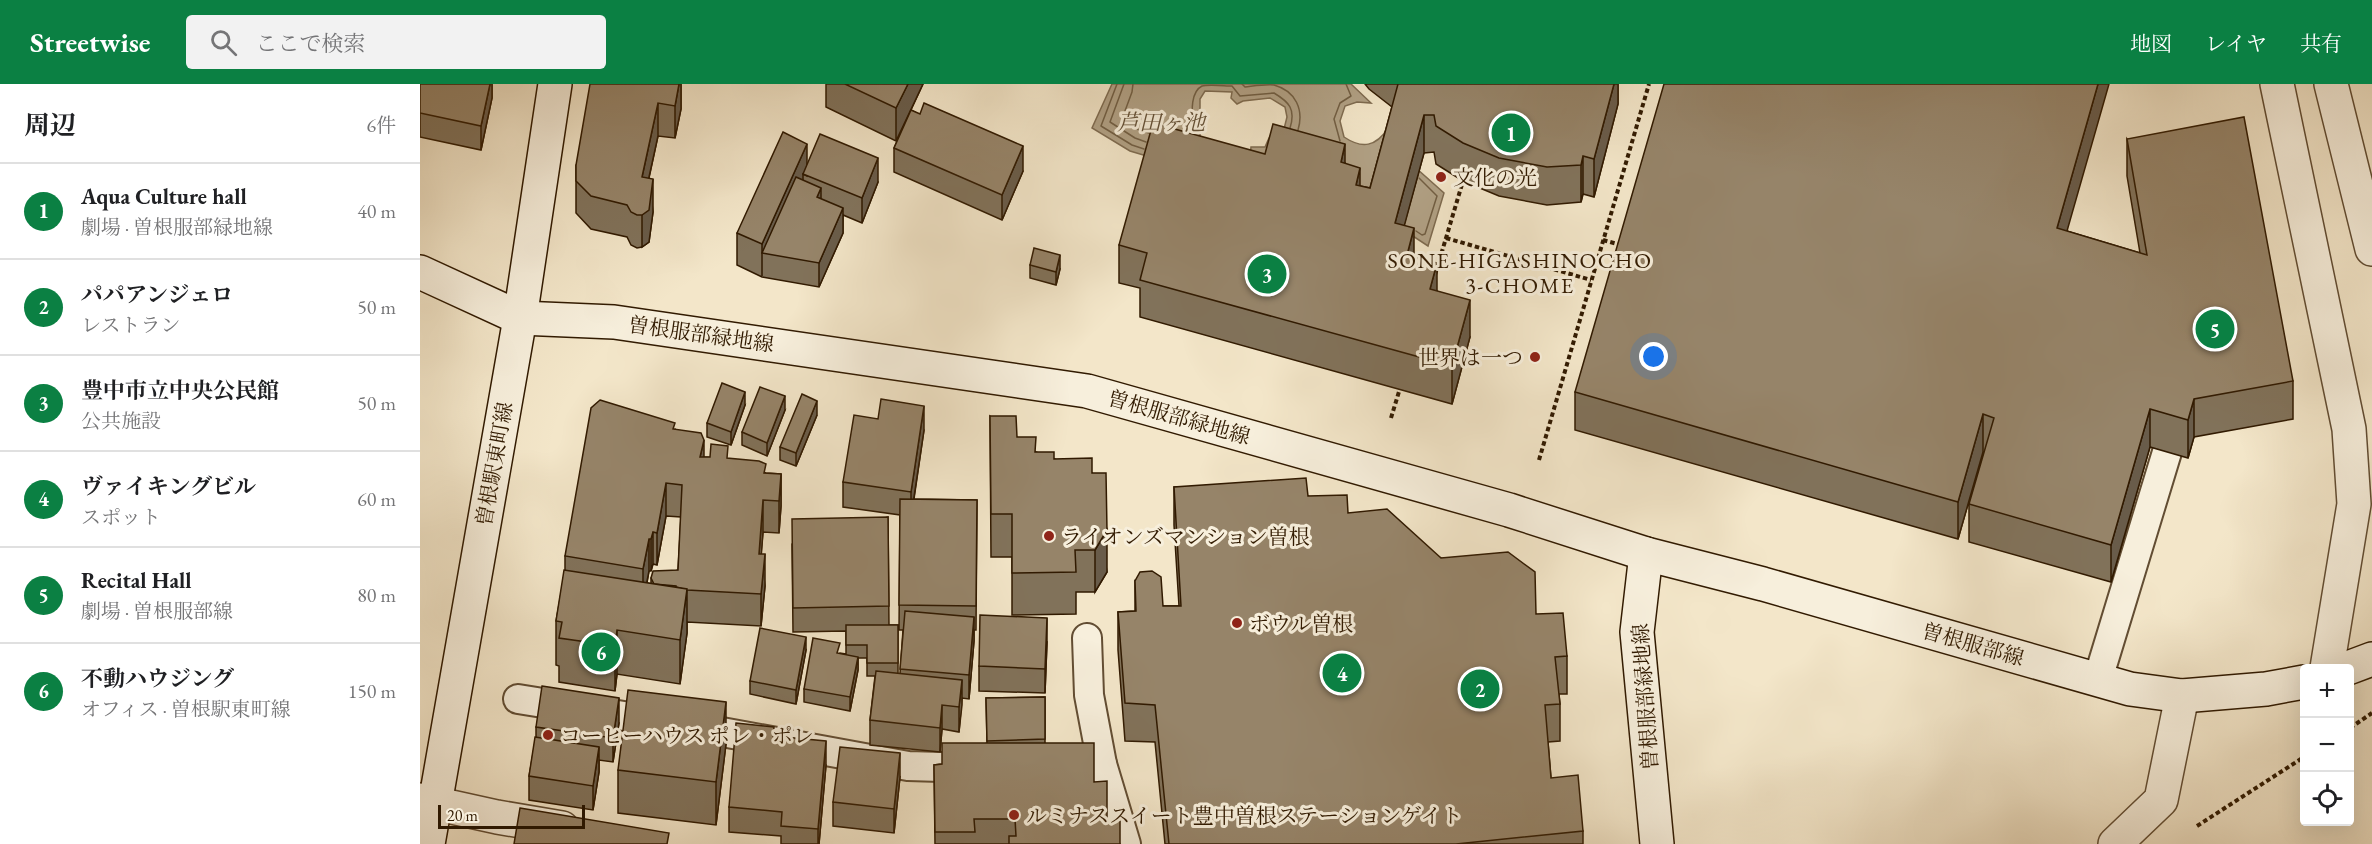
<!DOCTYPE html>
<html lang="ja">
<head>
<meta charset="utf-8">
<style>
	:root { --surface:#fff; --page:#f2f2f2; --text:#202124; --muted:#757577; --line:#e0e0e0; --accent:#0b8043 }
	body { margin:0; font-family:"EB Garamond","Noto Serif JP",serif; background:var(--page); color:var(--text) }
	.controls { position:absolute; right:18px; bottom:18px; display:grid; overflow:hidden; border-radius:6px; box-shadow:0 6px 24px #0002 }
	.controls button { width:54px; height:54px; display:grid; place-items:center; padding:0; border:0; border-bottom:2px solid var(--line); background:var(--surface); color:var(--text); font:30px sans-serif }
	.scale { position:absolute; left:18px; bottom:15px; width:147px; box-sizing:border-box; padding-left:6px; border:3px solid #311a01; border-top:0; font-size:16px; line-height:21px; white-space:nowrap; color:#311a01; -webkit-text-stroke:4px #f7efdc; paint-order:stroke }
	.you { position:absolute; left:1234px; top:273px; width:21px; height:21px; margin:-15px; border:4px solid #fff; border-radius:50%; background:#1a73e8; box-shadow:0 0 0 9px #1a73e833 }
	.badge { display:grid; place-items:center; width:39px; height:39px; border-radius:50%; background:var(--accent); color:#fff; font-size:20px; font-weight:700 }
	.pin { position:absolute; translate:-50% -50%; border:3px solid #fff; box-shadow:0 2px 6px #0006 }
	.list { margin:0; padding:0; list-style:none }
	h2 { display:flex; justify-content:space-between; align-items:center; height:78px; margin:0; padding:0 24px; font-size:26px }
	h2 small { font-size:20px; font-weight:400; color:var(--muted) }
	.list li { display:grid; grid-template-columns:39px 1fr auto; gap:18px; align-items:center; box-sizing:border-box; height:96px; padding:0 24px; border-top:2px solid var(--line) }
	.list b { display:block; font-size:22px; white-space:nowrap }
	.list p { margin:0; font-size:20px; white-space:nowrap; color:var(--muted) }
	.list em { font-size:20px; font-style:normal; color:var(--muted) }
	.icon { flex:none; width:33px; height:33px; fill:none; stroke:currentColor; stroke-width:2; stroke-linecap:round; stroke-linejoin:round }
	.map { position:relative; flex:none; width:1952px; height:760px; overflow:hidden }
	header { display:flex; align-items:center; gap:36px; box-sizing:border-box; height:84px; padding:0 30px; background:var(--accent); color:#fff }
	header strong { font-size:28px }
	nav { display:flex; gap:33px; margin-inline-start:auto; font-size:21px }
	.search { width:420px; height:54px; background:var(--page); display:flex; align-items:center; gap:15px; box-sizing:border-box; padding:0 21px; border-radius:6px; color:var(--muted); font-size:22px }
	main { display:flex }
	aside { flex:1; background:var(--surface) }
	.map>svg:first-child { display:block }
	.water { fill:#b1a185; stroke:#7e6b50; stroke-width:1.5 }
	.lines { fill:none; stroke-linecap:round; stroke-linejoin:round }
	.shore { stroke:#715e43; stroke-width:1.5 }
	.lane-casing { stroke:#624d33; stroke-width:32 }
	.street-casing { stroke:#624d33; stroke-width:36 }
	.secondary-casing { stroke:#311a01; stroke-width:36 }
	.path { stroke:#311a01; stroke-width:4; stroke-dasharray:4.5 3; stroke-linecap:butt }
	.lane { stroke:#f7efdc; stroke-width:28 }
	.street { stroke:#f7efdc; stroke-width:33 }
	.secondary { stroke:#f7efdc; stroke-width:33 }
	.wall { fill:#81725a; stroke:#311a01; stroke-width:1.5; fill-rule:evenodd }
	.shaded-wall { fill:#695c4a; stroke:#311a01; stroke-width:1.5 }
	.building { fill:#968469; stroke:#311a01; stroke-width:1.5 }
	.poi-dot { fill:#8f2418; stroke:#f7efdc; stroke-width:2 }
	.labels { text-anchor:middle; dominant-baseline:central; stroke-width:6; stroke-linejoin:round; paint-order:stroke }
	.poi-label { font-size:21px; fill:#311a01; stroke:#f7efdc; text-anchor:start }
	.street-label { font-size:21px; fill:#311a01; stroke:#f7efdc }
	.water-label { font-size:22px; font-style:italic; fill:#645036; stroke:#f7efdc }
	.neighbourhood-label { font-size:22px; letter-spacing:1.5px; fill:#311a01; stroke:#f7efdc }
</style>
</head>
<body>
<header>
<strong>Streetwise</strong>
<div class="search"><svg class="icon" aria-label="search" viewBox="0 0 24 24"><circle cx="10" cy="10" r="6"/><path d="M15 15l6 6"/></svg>ここで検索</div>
<nav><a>地図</a><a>レイヤ</a><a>共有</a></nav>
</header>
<main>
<aside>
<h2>周辺<small>6件</small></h2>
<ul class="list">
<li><span class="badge">1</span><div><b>Aqua Culture hall</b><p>劇場 · 曽根服部緑地線</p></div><em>40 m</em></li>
<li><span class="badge">2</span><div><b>パパアンジェロ</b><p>レストラン</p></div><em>50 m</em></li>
<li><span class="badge">3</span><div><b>豊中市立中央公民館</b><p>公共施設</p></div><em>50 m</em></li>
<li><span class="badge">4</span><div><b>ヴァイキングビル</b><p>スポット</p></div><em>60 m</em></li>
<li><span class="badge">5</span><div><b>Recital Hall</b><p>劇場 · 曽根服部線</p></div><em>80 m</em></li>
<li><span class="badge">6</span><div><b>不動ハウジング</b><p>オフィス · 曽根駅東町線</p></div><em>150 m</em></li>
</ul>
</aside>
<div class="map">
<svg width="1952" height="760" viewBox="0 0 1952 760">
	<rect width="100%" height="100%" fill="#f3e6c9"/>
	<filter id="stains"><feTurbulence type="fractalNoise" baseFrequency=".00333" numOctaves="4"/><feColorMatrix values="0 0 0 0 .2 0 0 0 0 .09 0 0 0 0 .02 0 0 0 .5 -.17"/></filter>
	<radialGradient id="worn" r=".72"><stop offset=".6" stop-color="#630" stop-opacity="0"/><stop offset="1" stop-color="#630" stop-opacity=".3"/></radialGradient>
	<path class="water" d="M692,0H931L951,19L937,18L925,22L920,37L924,53C942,65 956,63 968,44L987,76L1024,109L1008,162L961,131L830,73L831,63H845L849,54L864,45L867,33L865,23L850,14L823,17L817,20L811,14L812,8L785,7L780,15V61L740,76L710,67L672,44Z"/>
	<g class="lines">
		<g class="shore">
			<path d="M697,0L681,42L712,61L724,65"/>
			<path d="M704,0L690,38L715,54L726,58"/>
			<path d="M713,0L712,8L702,35L719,46L729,49"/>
			<path d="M822,0L825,3C834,2 846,0 854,1C876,7 884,26 878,46"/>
			<path d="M773,49C773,36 768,9 782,2C789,0 805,2 812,2L820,12L854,9C869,18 876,25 870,44"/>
			<path d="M920,57L914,35L920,19L931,12L926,0"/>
			<path d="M996,147L1002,151L1005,150L1017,112L999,94"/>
		</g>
		<g class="lane-casing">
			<g id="lane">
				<path d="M667,554L669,611L682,680L706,760"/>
				<path d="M1678,595L1747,368"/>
				<path d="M98,615L291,646L488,682L554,684"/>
				<path d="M636,682L682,680"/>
			</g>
		</g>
		<g class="street-casing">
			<g id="street">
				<path d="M1857,0L1929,345L1934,420L1907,584"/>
				<path d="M1911,0L1952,165"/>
				<path d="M0,716L77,733L142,744"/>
				<path d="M1695,760L1741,716L1762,612"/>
			</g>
		</g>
		<g class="secondary-casing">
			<g id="secondary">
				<path d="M0,188L100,234L194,238L667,307L1089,426L1226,470L1343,500L1710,605L1762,612L1846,605L1884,598"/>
				<path d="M1226,470L1217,548L1237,760"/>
				<path d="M1928,584L1952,575"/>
				<path d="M8,760L100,234L135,0"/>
			</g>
		</g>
		<g class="path">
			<path d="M1026,154L1171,196"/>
			<path d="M1183,156L1201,161"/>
			<path d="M1015,191L1043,97"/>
			<path d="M971,334L981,301"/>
			<path d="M1119,376L1229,0"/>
			<path d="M1930,644L1952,629"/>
			<path d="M1777,742L1884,673"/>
		</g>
		<use href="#lane" class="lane"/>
		<use href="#street" class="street"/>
		<use href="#secondary" class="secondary"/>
	</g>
	<g class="wall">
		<path d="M0,0H72V14L61,66L0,53Z"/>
		<path d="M261,0V25L255,54L238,52L229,94L233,128L229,158L222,163L217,164L211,161L207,153L171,145L156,129V81Z"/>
		<path d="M406,0H503L491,26L603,87L582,136L474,88V64L489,30L476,57L406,23Z"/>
		<path d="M945,0H1198V20L1174,113L1163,110L1161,118L1127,121L1079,112L1043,97L1016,80L1014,68L1004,69L984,141L994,173L1017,207L1050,253L1032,320L720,233V204L699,199V161L845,70L925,79L940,102L950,104L972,23L949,5Z"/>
		<path d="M1707,55L1873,297V335L1774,353L1768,374L1730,363L1691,498L1549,458V420L1564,368H1563L1538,455L1155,346V308L1647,147L1720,169L1707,92Z"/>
		<path d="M387,80L458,98L442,139L423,131V149L399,203L342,193L317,181V149Z"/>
		<path d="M610,181L640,185L636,201L610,194Z"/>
		<path d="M325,321L311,361L287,353V339Z"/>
		<path d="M365,326L347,372L322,361V348Z"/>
		<path d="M397,331L376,382L360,376V363Z"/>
		<path d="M570,332L616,368L672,389L687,488L675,508H656V530L592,531V473H571Z"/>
		<path d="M458,335L504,346L494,415L557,416L556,546H554V557L549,615L542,614L539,648L522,645L520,668L450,661V636L455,592H447V574H438V586L430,627L384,618V605L420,569L426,570V547L373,548L372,460L468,433L469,541H478V590H480L483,546H479L480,431L423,423V398Z"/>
		<path d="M255,345L284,373L308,375L346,389L361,390V422L359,449L343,448L341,470L345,502L341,542L267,538V549L260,600L197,590L195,607L139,598V582L136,581V537L145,487V472ZM246,432L261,433L258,486L231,494V500L227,499L229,487H231L233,480L237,481Z"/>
		<path d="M754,403L888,412L928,429L1021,474L1116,530L1147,572V610H1139L1140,620V657L1128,658L1131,694L1163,747V760H745L735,658L705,657L698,566V528L715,527V497L743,522H759L754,441Z"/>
		<path d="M627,558L625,609L559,607V582Z"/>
		<path d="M386,566L376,620L330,610V597Z"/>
		<path d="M625,613V659L674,698L687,738L700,760H515L514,681L522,680L567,659L566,614Z"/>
		<path d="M199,639L193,678L179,676V688L173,726L109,716V692L116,653V643Z"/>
		<path d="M354,652L406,681L399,760H361V752L309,748V723Z"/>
		<path d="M306,660L296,741L198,729V686Z"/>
		<path d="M480,693L474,749L413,742V718Z"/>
	</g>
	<g class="shaded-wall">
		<path d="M70,0H72V14L61,66V42Z"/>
		<path d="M259,0H261V25L255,54V22Z"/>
		<path d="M488,0H503L476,57V24Z"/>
		<path d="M1194,0H1198V20L1174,113V75Z"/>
		<path d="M1678,0H1689L1637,182V144Z"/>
		<path d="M238,19V52L222,125V93Z"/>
		<path d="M1004,31V69L975,176V139Z"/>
		<path d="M387,60V92L383,90V101L342,169V192V160Z"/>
		<path d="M925,60V98L921,78Z"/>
		<path d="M603,62V87L582,136V111Z"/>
		<path d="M1163,72V110L1161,118V81Z"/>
		<path d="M458,74V98L442,139V114Z"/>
		<path d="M940,84V121L936,101Z"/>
		<path d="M233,95V128L229,158L222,163V131Z"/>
		<path d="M401,104V129L397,113Z"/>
		<path d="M423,124V149L399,203V179Z"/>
		<path d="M994,144V182L987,171Z"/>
		<path d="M640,171V185L636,201V188Z"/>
		<path d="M1017,179V216L1010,205Z"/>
		<path d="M1050,216V253L1032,320V282Z"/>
		<path d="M325,308V321L311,361V348Z"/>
		<path d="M365,312V326L347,372V359Z"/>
		<path d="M1774,315V353L1768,374V336Z"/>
		<path d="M397,317V331L376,382V369Z"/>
		<path d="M504,322V346L491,433V408Z"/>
		<path d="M1730,325V363L1691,498V461Z"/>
		<path d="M1563,330V368L1538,455V418Z"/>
		<path d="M284,356V388L280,373Z"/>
		<path d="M361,390V422L359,449V417Z"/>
		<path d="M246,399V432L237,481V449Z"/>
		<path d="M343,416V448L339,502V470Z"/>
		<path d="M687,446V488L675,508V466Z"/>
		<path d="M233,448V480L231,487V455Z"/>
		<path d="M229,455V487L223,518V485Z"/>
		<path d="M345,470V502L341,542V510Z"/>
		<path d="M267,505V549L260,600V556Z"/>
		<path d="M554,533V557L549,615V591Z"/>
		<path d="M627,534V558L625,609V585Z"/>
		<path d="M197,546V590L195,607V562Z"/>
		<path d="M386,553V566L376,620V606Z"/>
		<path d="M438,573V586L430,627V613Z"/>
		<path d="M542,596V621L539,648V623Z"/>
		<path d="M199,614V639L193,678V654Z"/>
		<path d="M306,618V660L296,741V698Z"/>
		<path d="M522,621V645L520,668V644Z"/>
		<path d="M406,657V681L399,760H398V745Z"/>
		<path d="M179,663V688L173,726V702Z"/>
		<path d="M480,669V693L474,749V725Z"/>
	</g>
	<g class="building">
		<path d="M0,0H70L61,42L0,29Z"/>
		<path d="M170,0H259L255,22L238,19L222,93L233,95L229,126L222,131H217L211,128L207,121L171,112L156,97V81Z"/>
		<path d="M425,0H488L476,24Z"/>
		<path d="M978,0H1194L1174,75L1163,72L1161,81L1127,83L1079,74L1043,59L1016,42L1014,31H1004L975,139L994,144L987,171L1017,179L1010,205L1050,216L1032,282L720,196L727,169L699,161L733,39L845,70L853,40L925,60L921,78L940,84L936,101L950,104Z"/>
		<path d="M1244,0H1678L1637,144L1727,171L1707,55L1824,33L1873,297L1774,315L1768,336L1730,325L1691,461L1549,420L1574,334L1563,330L1538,418L1155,308Z"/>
		<path d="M504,19L603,62L582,111L474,64L491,26L500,30Z"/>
		<path d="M363,48L387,60L342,160L317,149Z"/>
		<path d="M400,50L458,74L442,114L383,90Z"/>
		<path d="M376,93L401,104L397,113L423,124L399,179L342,169Z"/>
		<path d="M614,164L640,171L636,188L610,181Z"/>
		<path d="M302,299L325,308L311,348L287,339Z"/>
		<path d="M340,303L365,312L347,359L322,348Z"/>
		<path d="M382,310L397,317L376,369L360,363Z"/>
		<path d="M461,315L504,322L491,408L423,398L434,331L458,335Z"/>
		<path d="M180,316L255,339L253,345L281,349L284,356L280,373H290L291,360L308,362L307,374L339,377L346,380L344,389L361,390L359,417L343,416L339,470H345L341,510L267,506L256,503V502L234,500L231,494L233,487L258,486L262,401L246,399L237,449L233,448L231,455H229L223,485L145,472L171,324Z"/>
		<path d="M570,332H596L597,353H616L615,368H634V375L672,374V389H686L687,446L675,466H655L656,488L592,489V430H571Z"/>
		<path d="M886,394L888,412L927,411L928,429L967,425L1021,474L1088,468L1115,488L1116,530L1143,529L1147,572L1135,573L1140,620L1125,621L1131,694L1158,691L1163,747L1036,760H749L735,621L705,619L698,528L716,527L715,497L720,488L732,487L741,493L743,522H761L754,403Z"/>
		<path d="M480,415L557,416L556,522L479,521Z"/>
		<path d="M468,433L469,522L373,524L372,435Z"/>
		<path d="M144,486L267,505L260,556L197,546L195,562L139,554L142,538L136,537Z"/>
		<path d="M485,527L554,533L549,591L480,585Z"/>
		<path d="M560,531L627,534L625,585L559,582Z"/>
		<path d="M426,541H478V579H447V561H426Z"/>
		<path d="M340,544L386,553L376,606L330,597Z"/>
		<path d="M393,554L420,559L417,569L438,573L430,613L384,605Z"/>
		<path d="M456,587L542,596L539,623L522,621L520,644L450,636Z"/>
		<path d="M122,602L199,614L193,654L116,643Z"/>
		<path d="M208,606L306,618L296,698L198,686Z"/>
		<path d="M625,613V655L567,657L566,614Z"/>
		<path d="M316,639L354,643L353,652L406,657L398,745L361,742L362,728L309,723Z"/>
		<path d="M115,653L179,663L173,702L109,692Z"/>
		<path d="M522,659H674V698L687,697V738L700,737V760H589V752H596L595,735H554L555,748H515L514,681L522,680Z"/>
		<path d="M420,663L480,669L474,725L413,718Z"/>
		<path d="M100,724L249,749L247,760H94Z"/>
	</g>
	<g class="poi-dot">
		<circle cx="1021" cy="93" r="6"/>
		<circle cx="1115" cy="273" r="6"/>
		<circle cx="629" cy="452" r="6"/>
		<circle cx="817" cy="539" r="6"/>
		<circle cx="128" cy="651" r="6"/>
		<circle cx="594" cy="731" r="6"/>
	</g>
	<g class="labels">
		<g class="poi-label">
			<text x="1033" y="93">文化の光</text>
			<text x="1103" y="273" text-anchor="end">世界は一つ</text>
			<text x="641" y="452">ライオンズマンション曽根</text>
			<text x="829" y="539">ボウル曽根</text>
			<text x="140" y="651">コーヒーハウス ポレ・ポレ</text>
			<text x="606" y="731">ルミナススイート豊中曽根ステーションゲイト</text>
		</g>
		<g class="street-label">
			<text transform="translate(281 250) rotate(8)">曽根服部緑地線</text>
			<text transform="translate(759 333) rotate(16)">曽根服部緑地線</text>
			<text transform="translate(74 380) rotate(-80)">曽根駅東町線</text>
			<text transform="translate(1553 560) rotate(16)">曽根服部線</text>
			<text transform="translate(1225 613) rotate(-94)">曽根服部緑地線</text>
		</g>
		<g class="water-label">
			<text x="741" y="38">芦田ヶ池</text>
		</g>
		<g class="neighbourhood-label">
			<text x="1100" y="176">SONE-HIGASHINOCHO<tspan x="1100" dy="25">3-CHOME</tspan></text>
		</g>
	</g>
	<rect width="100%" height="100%" filter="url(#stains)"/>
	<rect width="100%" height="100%" fill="url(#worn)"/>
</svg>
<div class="controls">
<button>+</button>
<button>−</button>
<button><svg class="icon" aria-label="locate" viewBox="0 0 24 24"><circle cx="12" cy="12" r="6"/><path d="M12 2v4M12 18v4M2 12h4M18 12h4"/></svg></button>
</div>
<div class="scale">20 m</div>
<div class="you"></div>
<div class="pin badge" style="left:1091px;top:49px">1</div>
<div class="pin badge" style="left:1060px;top:605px">2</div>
<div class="pin badge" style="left:847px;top:190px">3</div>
<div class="pin badge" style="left:922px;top:589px">4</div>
<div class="pin badge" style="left:1795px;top:245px">5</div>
<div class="pin badge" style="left:181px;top:568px">6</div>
</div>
</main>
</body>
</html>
